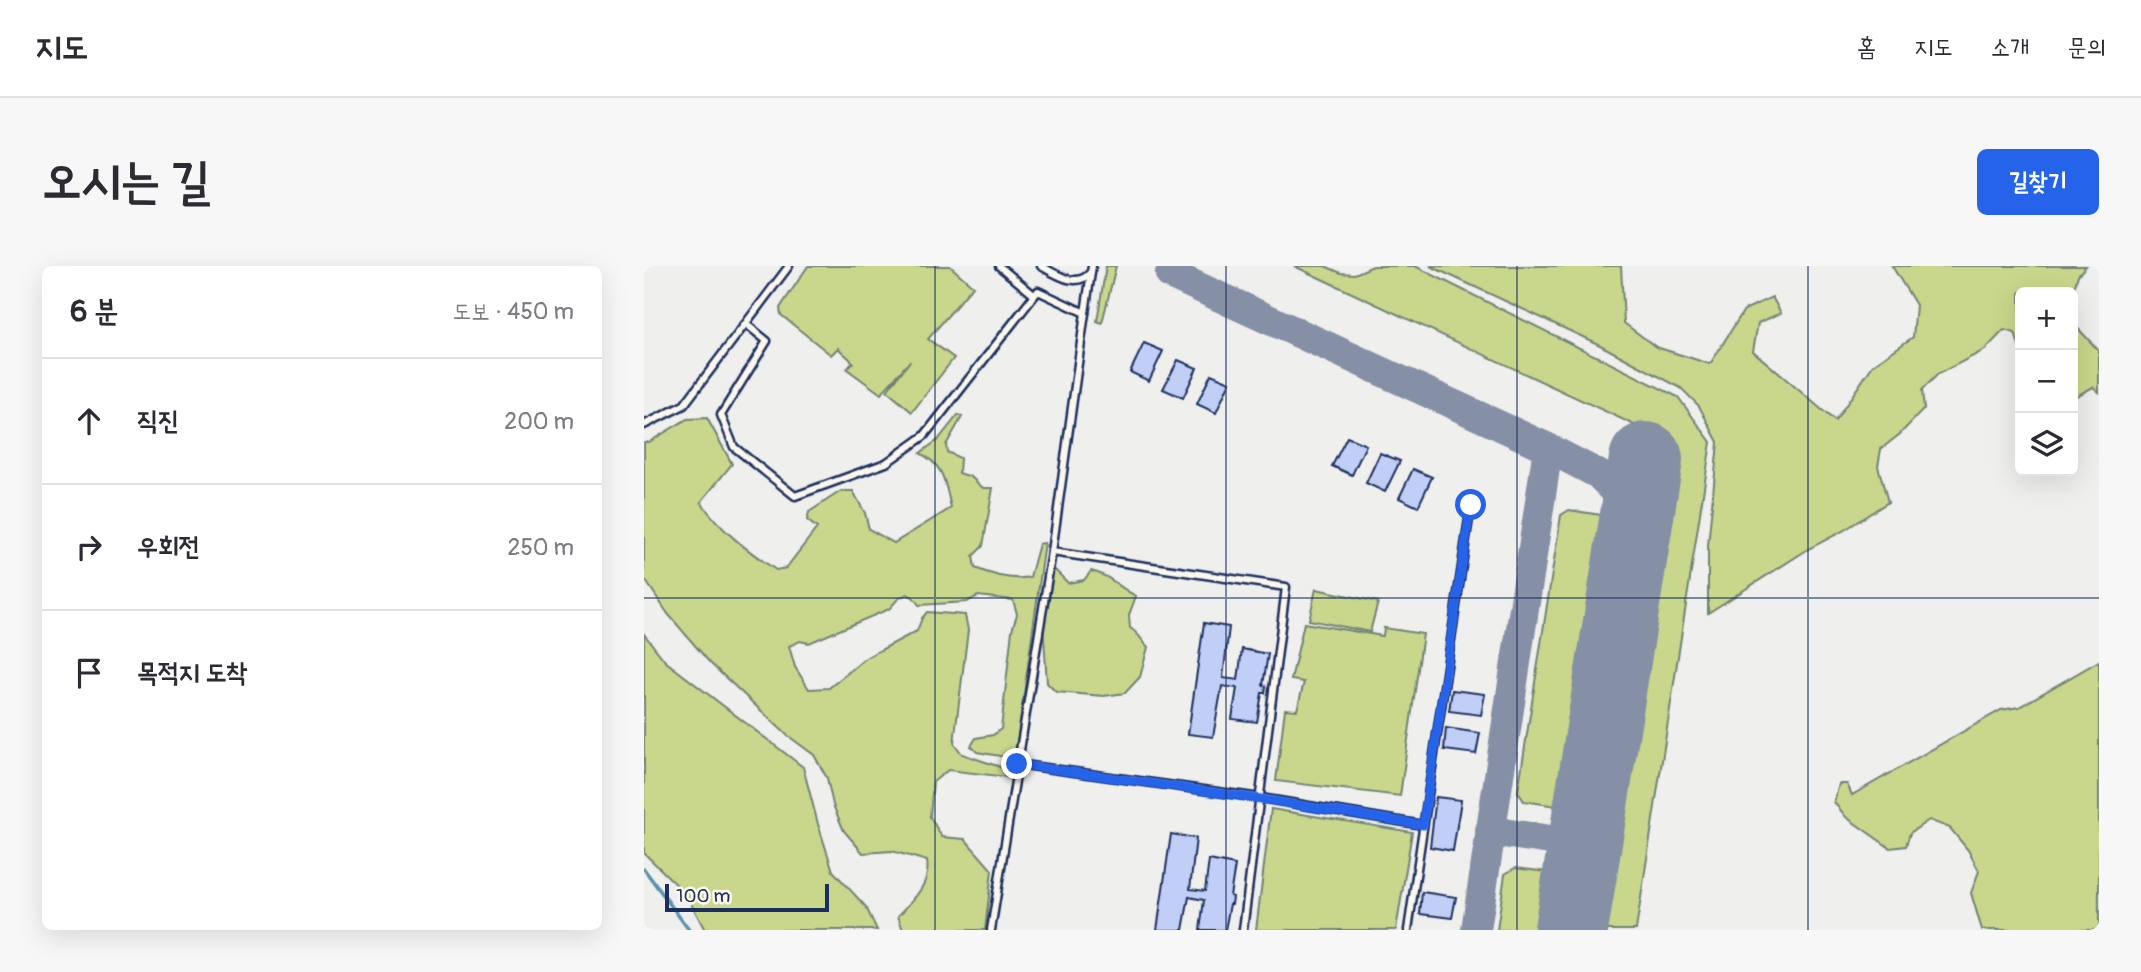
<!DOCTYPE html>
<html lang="ko">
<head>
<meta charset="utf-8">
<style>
	:root { --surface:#fff; --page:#f7f7f7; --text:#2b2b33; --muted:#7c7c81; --line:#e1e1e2; --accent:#2563eb }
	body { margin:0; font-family:Pangolin,"Poor Story",sans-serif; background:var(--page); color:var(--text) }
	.controls { position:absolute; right:21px; top:21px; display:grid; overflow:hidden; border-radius:10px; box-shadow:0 7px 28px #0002 }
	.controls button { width:63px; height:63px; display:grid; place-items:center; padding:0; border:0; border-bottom:2px solid var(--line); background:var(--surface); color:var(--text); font:35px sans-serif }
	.scale { position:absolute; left:21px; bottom:18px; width:164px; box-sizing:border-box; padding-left:7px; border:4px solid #1b2f5e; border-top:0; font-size:19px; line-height:24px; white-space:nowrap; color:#1b2f5e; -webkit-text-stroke:5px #fbf7ec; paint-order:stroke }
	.stop { position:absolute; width:21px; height:21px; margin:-16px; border:5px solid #2563eb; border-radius:50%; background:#fff }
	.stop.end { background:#2563eb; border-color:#fff; box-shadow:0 2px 7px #0008 }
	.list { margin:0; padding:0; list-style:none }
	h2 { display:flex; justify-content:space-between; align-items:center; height:91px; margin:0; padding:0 28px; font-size:30px }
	h2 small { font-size:23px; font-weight:400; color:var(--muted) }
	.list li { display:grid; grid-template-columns:46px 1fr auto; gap:21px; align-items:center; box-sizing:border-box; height:126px; padding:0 28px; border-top:2px solid var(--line) }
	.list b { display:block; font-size:26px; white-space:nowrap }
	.list em { font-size:23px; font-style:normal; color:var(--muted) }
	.icon { flex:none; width:38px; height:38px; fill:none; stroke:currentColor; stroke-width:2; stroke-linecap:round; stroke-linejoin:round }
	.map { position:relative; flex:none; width:1455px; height:664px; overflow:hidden; border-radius:10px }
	header { display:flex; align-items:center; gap:42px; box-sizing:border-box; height:98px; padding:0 35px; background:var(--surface); border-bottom:2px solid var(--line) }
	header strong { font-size:33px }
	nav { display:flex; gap:38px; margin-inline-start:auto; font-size:24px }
	.intro { display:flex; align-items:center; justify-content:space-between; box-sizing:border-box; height:168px; padding:0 42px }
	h1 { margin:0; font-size:49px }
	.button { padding:18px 32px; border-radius:10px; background:var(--accent); color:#fff; font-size:24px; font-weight:700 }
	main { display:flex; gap:42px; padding:0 42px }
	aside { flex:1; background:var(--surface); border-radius:10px; box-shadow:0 7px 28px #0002 }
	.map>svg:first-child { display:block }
	.green { fill:#c8d78b; stroke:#728374; stroke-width:2 }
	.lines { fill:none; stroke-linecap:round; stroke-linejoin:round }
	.stream { stroke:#5990ab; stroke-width:3.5 }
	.taxiway { stroke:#858fa6; stroke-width:30 }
	.runway { stroke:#858fa6; stroke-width:74 }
	.building { fill:#c1cff6; stroke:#1b2f5e; stroke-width:2 }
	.service-casing { stroke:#1b2f5e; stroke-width:11 }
	.service { stroke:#fbf7ec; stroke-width:6 }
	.route { stroke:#2563eb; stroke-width:9 }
	.grid { fill:none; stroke:#1b2f5e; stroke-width:2; stroke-opacity:0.55 }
</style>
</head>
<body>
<header>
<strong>지도</strong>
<nav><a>홈</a><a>지도</a><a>소개</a><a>문의</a></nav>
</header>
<div class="intro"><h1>오시는 길</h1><a class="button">길찾기</a></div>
<main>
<aside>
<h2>6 분<small>도보 · 450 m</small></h2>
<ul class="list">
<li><svg class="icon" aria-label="ahead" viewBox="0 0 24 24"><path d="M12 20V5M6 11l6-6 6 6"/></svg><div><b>직진</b></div><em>200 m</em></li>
<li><svg class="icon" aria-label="right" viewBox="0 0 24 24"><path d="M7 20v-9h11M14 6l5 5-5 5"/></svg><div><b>우회전</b></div><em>250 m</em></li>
<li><svg class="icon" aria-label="arrive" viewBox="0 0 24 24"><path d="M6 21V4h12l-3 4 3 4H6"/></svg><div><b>목적지 도착</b></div></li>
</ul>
</aside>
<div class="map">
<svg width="1455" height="664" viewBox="0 0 1455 664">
	<rect width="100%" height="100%" fill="#efefee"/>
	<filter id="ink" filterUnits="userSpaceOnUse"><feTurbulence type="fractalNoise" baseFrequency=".0143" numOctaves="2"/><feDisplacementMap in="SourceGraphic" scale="14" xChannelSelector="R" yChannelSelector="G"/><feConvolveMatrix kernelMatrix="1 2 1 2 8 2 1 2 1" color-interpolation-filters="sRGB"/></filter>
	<g filter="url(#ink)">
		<g class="green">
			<path d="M164,0H306L329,20L284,73L310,92L268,146L243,125L266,95L237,128L203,103L209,96L194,82L187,89L137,49L136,42Z"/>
			<path d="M462,0H472L458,57L453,55Z"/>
			<path d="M650,0H681L697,7L711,8L729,0H771L1034,131L1067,176L992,664H952L1025,175Z"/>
			<path d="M786,0H977L980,57L1012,81L1066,98L1100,44L1128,31L1137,47L1114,57L1109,85L1191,155L1229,99L1269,71L1272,39L1248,0H1442L1434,9L1429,26H1376V83L1371,67L1360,64L1341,84L1294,108L1278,124L1280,143L1256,168L1237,183L1234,200L1244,236L1199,265L1166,282L1064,347V280L1074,176L1055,140L1037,122L956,79Z"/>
			<path d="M1429,57L1455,85V126L1449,121L1429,132Z"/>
			<path d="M314,149L318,151L302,179L303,186L316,192L315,207L327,211L339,222H349L339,280L329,290L331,302C348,309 367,315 386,311L395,278L401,277L372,485L367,492L333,486L327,480L332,472L349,469L357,463L368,364L373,348L369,334L334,330L323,336L275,339L269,331L263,328L254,333L245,343L165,377L156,375L145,380L151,401L165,423L185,422L223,391L273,365L278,352L283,346L321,349L324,364L310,477L318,488L365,504L363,511L304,504L289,516L286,551L298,571L321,573L348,604L341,664H259L254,650C269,634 287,618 283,595L248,585L219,587L200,565L189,539L183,512L170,489L143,469L66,397L24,348L0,312V176H5L43,153L63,152L88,198L57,236C76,264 104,285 132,304L142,302L173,262L163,254L165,246L197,225H209L221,247L225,263L250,277L307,242C301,217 301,200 276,187L294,174Z"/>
			<path d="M925,244L957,249L963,260L921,534L912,540L880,535L874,526L917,249Z"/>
			<path d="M411,304L424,317L440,314L447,305C466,309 475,322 492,330L485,349L486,362C496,368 496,373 504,381L496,411L481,427L460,430L412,426L403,417L399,357L405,305Z"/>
			<path d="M672,323L734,336L726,366L665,354Z"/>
			<path d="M660,357L739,370L740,362L779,368L756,530L632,515L641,443L653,444L660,416L647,414Z"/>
			<path d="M0,368L21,395L159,501L174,558L189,605L222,641L233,664H61L42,628L0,587Z"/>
			<path d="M1455,395V664H1338L1327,627L1335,605L1324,584L1306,562L1285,554L1266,567L1262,580L1246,582L1202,551L1190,536L1195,518H1203L1208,529L1357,444L1375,441Z"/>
			<path d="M627,543L768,566L752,664H612Z"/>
			<path d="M871,602L903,606L909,616L902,664H853L861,608Z"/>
		</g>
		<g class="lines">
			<path class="stream" d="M0,603L45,664"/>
			<g class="taxiway">
				<path d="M526,8L904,182L954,208L994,247"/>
				<path d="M846,565L940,579"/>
				<path d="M832,664L904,182"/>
			</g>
			<path class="runway" d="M927,664L1002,193"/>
		</g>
		<g class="building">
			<path d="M500,77L519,85L505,115L486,106Z"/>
			<path d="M534,94L553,102L539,132L519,123Z"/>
			<path d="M567,108L586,116L572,147L553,138Z"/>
			<path d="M703,171L722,179L708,209L688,200Z"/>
			<path d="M736,187L756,195L741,226L722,217Z"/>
			<path d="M769,203L788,211L774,241L755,232Z"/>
			<path d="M560,357L585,361L579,412L594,414L598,383L624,388L619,419L622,420L621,427H618L613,456L588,453L593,422L578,420L569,471L544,468Z"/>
			<path d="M808,424L841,428L837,449L805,445Z"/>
			<path d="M802,462L836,467L832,488L800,484Z"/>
			<path d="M792,531L817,534L809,585L786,581Z"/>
			<path d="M527,568L552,572L546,623L561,625L565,594L591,599L586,630L589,631L588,638H586L581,664H556L560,634L545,631L539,664H513Z"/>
			<path d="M778,626L812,631L808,652L776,648Z"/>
		</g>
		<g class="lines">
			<g class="service-casing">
				<g id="service">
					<path d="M355,0L390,29"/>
					<path d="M397,0C412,8 432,23 446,7"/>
					<path d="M102,58L123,75L77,149L90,181L151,230L242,197L280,170L394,25L441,47L448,0"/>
					<path d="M0,159L40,139L145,0"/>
					<path d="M408,286L642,321L599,664"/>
					<path d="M373,498L617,532L779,559"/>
					<path d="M347,664L408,286L441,47"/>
					<path d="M764,664L827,239"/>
				</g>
			</g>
			<use href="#service" class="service"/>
		</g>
	</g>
	<g class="lines" filter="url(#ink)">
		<path class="route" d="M373,498L617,533L779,559L827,239"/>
	</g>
	<path class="grid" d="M291,0V664M582,0V664M873,0V664M1164,0V664M0,332H1455"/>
</svg>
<div class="controls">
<button>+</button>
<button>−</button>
<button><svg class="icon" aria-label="layers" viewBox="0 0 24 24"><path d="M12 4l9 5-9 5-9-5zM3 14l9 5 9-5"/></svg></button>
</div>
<div class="scale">100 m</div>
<div class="stop" style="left:827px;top:239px"></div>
<div class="stop end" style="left:373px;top:498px"></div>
</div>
</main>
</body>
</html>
